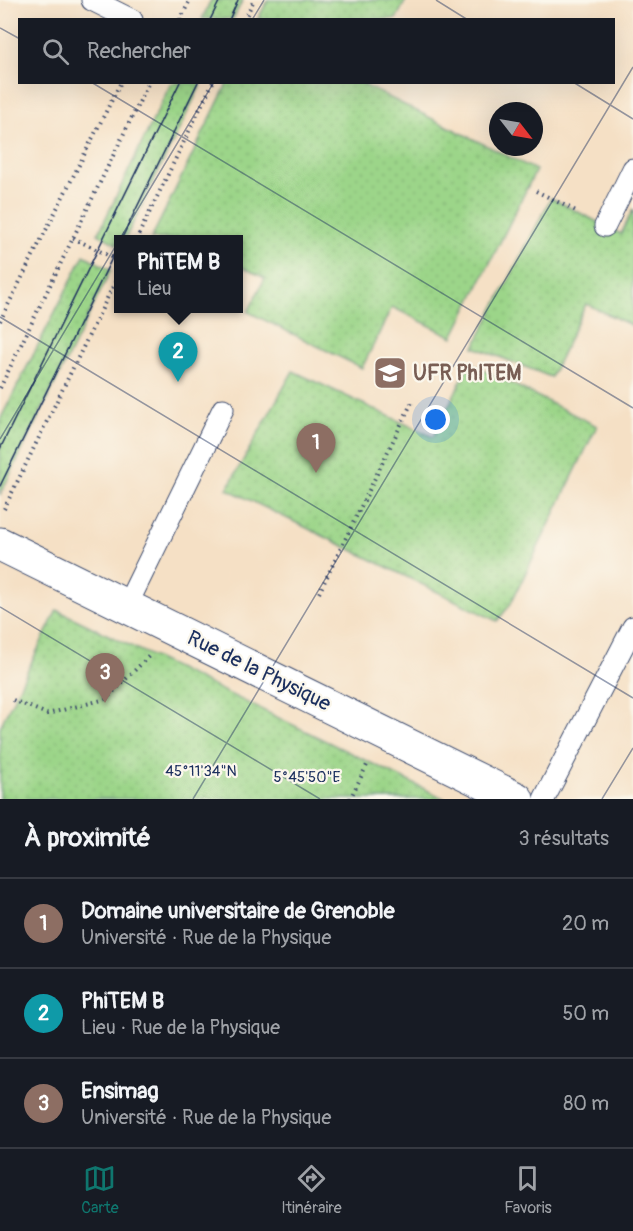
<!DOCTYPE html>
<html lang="fr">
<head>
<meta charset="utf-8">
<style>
	:root { --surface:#171b24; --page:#242831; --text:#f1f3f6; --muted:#9ea1a6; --line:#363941; --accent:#0f766e }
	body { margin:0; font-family:Pangolin,sans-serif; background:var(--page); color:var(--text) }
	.compass { position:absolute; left:489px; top:102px; width:54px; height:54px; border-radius:50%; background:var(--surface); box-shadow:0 6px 24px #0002; rotate:121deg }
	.you { position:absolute; left:436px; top:420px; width:21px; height:21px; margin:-15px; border:4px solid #fff; border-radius:50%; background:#1a73e8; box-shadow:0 0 0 9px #1a73e833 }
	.badge { display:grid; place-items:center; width:39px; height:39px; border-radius:50%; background:var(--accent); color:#fff; font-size:20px; font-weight:700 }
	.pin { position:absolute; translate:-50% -50px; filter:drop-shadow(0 2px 3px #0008) }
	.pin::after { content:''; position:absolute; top:32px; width:21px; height:18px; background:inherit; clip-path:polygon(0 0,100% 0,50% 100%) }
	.popup { position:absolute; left:114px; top:235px; width:129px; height:78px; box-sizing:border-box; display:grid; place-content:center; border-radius:0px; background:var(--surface); filter:drop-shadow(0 2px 4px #0005); font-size:20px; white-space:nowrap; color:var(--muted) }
	.popup b { font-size:22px; color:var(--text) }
	.popup::after { content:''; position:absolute; left:50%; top:100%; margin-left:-12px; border:12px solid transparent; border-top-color:var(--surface) }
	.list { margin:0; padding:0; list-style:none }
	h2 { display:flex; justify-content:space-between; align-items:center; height:78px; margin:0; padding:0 24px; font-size:26px }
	h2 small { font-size:20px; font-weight:400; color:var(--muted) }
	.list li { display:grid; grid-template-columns:39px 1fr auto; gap:18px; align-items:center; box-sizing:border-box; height:90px; padding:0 24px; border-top:2px solid var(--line) }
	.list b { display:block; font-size:22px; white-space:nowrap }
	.list p { margin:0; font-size:20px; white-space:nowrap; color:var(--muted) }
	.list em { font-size:20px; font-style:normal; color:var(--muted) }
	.icon { flex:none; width:33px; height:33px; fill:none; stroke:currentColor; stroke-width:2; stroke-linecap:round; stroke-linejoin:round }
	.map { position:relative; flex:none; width:633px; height:799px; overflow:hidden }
	.search { position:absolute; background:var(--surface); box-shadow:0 6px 24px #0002; left:18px; right:18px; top:18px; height:66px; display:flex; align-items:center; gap:15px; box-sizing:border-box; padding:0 21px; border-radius:0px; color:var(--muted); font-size:22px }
	.sheet { height:348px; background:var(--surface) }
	nav { display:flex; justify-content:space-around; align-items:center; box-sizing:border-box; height:84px; border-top:2px solid var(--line); background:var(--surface); font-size:16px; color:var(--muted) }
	nav a { display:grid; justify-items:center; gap:3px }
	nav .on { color:var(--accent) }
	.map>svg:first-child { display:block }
	.grass { fill:url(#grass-dots); stroke:#5c8274; stroke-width:1.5 }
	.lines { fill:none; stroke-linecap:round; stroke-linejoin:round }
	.lane-casing { stroke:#3c4a6d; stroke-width:23 }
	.street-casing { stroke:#3c4a6d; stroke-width:35 }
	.path { stroke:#3c4a6d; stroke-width:4; stroke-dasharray:1.5 4.5; stroke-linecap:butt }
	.lane { stroke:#fff; stroke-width:21 }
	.street { stroke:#fff; stroke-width:33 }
	.tram { stroke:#1b2f5e; stroke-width:1.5 }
	.ticks { fill:none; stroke:#1b2f5e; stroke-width:1.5; stroke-opacity:0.45 }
	.labels { text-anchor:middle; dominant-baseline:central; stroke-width:4.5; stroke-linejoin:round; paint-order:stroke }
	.education-label { font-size:21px; font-weight:bold; fill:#785e54; stroke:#fbf7ec; text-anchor:start }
	.street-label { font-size:21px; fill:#1b2f5e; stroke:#fbf7ec }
	.ticks-label { font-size:15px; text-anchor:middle; fill:#1b2f5e; stroke:#fbf7ec; stroke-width:4.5; stroke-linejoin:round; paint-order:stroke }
</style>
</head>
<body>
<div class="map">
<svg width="633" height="799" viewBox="0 0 633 799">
	<defs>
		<pattern id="grass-dots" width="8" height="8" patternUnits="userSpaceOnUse" patternTransform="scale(1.5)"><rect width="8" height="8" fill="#9cd589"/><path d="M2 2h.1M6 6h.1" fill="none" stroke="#86b779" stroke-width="1.8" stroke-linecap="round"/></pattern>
	</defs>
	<rect width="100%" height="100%" fill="#fbf7ec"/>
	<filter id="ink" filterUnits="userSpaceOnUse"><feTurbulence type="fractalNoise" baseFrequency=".0167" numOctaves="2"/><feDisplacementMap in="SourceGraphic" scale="12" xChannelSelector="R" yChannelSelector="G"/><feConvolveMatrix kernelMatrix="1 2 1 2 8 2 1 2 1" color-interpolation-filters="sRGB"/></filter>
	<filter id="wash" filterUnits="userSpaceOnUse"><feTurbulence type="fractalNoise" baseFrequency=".008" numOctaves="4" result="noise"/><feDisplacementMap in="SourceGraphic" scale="24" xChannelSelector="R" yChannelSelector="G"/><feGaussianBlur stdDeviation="1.35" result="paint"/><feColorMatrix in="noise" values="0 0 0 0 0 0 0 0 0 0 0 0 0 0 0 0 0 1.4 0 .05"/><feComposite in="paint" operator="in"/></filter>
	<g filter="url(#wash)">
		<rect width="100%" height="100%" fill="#f5e0c5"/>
		<g class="grass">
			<path d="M211,0H243L233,19H202Z"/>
			<path d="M268,0H406L396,19H258Z"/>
			<path d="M228,82L365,83L364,85L536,170L453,337L392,307L362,368L248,312L265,278L238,265V240L151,239Z"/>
			<path d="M171,83H202L125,239L118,240V245L98,234Z"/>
			<path d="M551,198L621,234L633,209V326L586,304L551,377L474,347Z"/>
			<path d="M84,255L111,270L0,495V420Z"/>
			<path d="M470,363L597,426L510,605L497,621L227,489L293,371L433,437Z"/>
			<path d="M57,610L445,799H0V727Z"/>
		</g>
	</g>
	<g filter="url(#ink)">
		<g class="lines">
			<g class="lane-casing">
				<g id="lane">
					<path d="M92,0L132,20"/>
					<path d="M605,226L633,169"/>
					<path d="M127,605L223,409"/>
					<path d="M544,799L633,627"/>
				</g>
			</g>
			<g class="street-casing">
				<path id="street" d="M0,544L517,799"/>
			</g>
			<g class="path">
				<path d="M180,20L190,0"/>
				<path d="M244,20L254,0"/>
				<path d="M536,191L578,212"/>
				<path d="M73,238L118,260"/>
				<path d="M136,240L213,82"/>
				<path d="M0,321L121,82"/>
				<path d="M0,388L149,82"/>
				<path d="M4,509L118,276"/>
				<path d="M319,593L412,402"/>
				<path d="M13,700L47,714L106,699L149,656"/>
				<path d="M350,799L367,765"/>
			</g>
			<use href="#lane" class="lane"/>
			<use href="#street" class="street"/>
			<g class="tram">
				<path d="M210,20L220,0"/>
				<path d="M229,20L238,0"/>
				<path d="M121,240L198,82"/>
				<path d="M0,449L180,82"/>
				<path d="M0,486L118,246"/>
			</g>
		</g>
	</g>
	<path class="ticks" d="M436,0L468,20M252,20L264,0M0,28L20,39M91,82L633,408M573,82L633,119M0,317L633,698M0,439L214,82M0,607L320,799M193,799L633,67M602,799L633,748"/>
	<defs>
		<g id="university-square" transform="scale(1.725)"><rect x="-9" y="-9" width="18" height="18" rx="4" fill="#8d6e63" stroke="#fbf7ec"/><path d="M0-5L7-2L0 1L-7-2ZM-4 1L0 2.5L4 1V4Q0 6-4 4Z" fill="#fff"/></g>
	</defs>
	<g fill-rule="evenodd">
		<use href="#university-square" x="390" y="373"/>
	</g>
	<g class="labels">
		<g class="education-label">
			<text x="413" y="373">UFR PhITEM</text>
		</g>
		<g class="street-label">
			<text transform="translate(259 671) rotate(26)">Rue de la Physique</text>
		</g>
	</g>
	<g class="ticks-label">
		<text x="201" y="776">45°11'34"N</text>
		<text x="307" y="782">5°45'50"E</text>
	</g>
</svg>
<svg class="compass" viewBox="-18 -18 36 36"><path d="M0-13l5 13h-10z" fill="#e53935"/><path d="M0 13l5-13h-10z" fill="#9ea1a6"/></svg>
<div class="you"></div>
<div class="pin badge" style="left:316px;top:473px;background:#8d6e63">1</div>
<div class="pin badge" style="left:178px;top:382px;background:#0f9aa8">2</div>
<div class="popup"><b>PhiTEM B</b>Lieu</div>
<div class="pin badge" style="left:105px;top:703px;background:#8d6e63">3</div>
<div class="search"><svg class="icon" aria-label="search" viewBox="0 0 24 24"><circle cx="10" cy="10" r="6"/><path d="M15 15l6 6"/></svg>Rechercher</div>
</div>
<section class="sheet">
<h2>À proximité<small>3 résultats</small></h2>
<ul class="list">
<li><span class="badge" style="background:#8d6e63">1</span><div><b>Domaine universitaire de Grenoble</b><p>Université · Rue de la Physique</p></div><em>20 m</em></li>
<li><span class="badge" style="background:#0f9aa8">2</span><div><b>PhiTEM B</b><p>Lieu · Rue de la Physique</p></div><em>50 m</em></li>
<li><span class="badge" style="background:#8d6e63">3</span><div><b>Ensimag</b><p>Université · Rue de la Physique</p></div><em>80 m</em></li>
</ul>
</section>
<nav>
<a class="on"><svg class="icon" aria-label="map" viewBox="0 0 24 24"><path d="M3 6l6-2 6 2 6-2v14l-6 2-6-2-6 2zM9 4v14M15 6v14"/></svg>Carte</a>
<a><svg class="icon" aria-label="directions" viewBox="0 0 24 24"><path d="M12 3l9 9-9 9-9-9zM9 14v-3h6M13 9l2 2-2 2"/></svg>Itinéraire</a>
<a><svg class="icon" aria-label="saved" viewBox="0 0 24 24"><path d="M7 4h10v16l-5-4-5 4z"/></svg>Favoris</a>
</nav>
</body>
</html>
